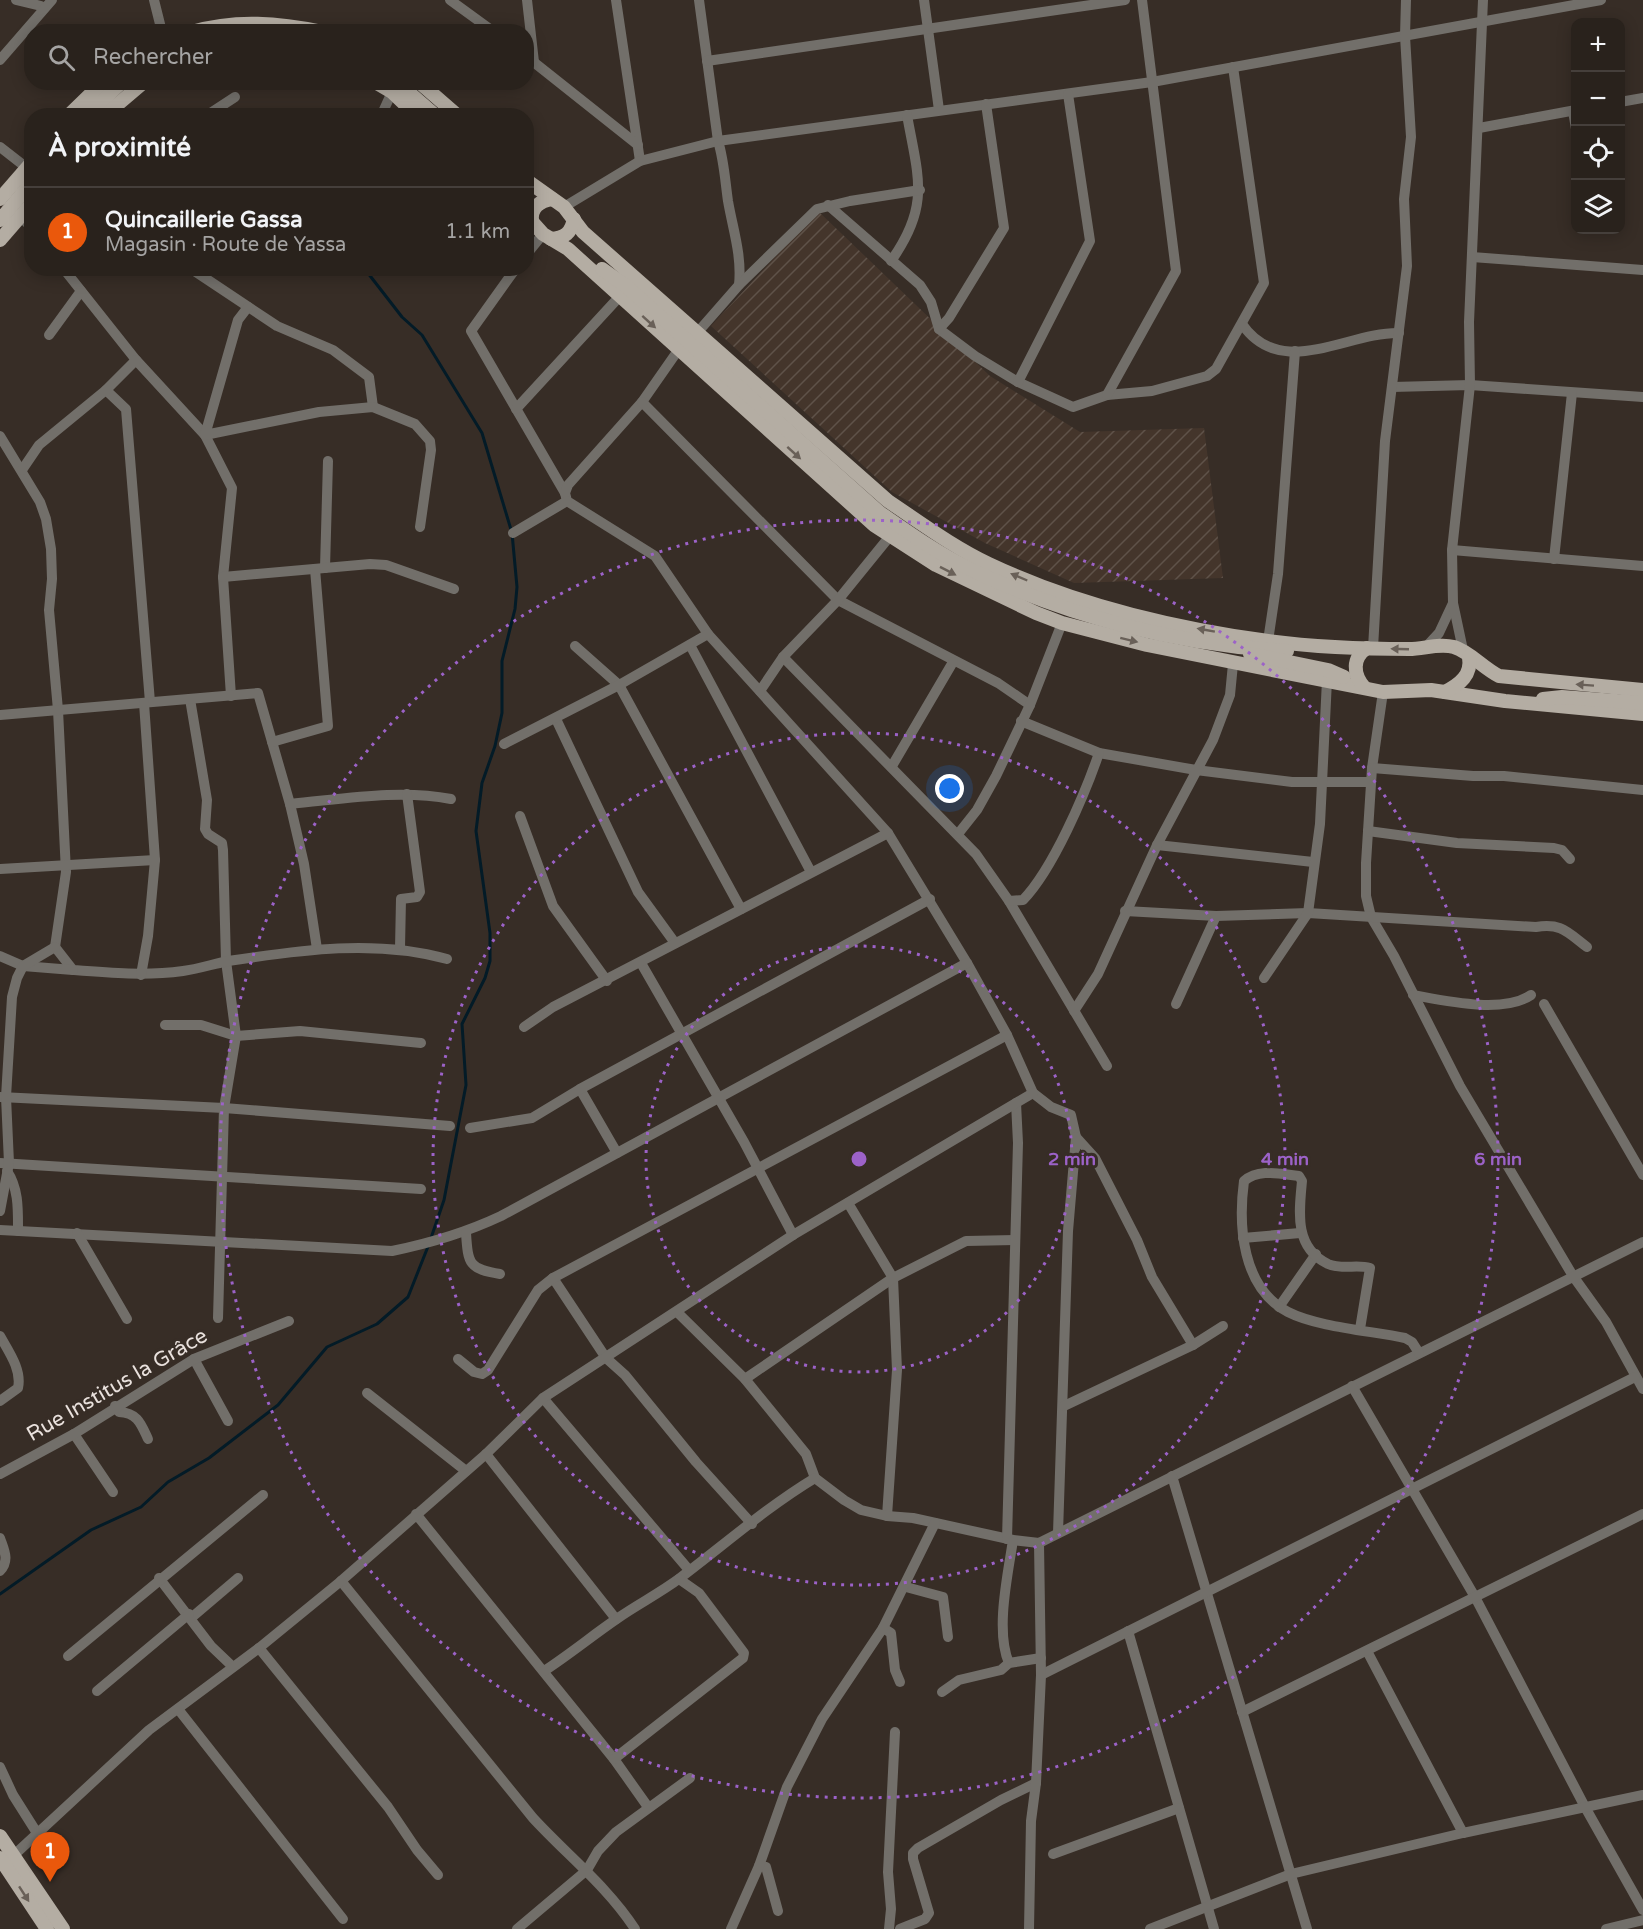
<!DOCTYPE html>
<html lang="fr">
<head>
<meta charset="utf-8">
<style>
	:root { --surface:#29221c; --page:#312a25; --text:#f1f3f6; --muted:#a5a4a3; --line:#453f3b; --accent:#ea580c }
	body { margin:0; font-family:"Varela Round",sans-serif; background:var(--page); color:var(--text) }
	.controls { position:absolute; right:18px; top:18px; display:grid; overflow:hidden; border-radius:12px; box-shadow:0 3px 15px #0003 }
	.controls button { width:54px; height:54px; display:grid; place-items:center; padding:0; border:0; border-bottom:2px solid var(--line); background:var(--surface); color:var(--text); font:30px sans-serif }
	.you { position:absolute; left:950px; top:789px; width:21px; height:21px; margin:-15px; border:4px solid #fff; border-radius:50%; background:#1a73e8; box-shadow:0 0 0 9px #1a73e833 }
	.badge { display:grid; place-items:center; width:39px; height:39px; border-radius:50%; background:var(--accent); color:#fff; font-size:20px; font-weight:700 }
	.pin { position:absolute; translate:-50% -50px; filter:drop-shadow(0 2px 3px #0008) }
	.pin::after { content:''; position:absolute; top:32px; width:21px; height:18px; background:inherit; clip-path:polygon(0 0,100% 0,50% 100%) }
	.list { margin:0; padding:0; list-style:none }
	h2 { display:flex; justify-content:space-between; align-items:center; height:78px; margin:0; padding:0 24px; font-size:26px }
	h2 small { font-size:20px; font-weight:400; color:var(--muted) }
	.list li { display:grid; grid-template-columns:39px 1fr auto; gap:18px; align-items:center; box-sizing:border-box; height:90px; padding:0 24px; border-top:2px solid var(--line) }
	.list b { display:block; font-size:22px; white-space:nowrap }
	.list p { margin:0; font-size:20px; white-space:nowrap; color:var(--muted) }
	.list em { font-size:20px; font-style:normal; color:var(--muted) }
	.icon { flex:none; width:33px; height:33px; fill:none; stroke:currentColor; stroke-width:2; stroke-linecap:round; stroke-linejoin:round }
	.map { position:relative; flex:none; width:1643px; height:1929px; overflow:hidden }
	.search { position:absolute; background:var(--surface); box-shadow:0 3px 15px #0003; left:24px; top:24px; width:510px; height:66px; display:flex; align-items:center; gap:15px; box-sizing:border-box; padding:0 21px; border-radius:24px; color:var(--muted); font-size:22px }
	.panel { position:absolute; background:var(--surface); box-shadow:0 3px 15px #0003; left:24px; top:108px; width:510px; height:168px; border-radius:24px }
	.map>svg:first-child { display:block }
	.industrial { fill:url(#industrial-furrows) }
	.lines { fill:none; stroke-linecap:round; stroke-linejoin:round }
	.stream { stroke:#031b27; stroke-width:3 }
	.minor { stroke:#726f6a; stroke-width:10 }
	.major { stroke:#b4ada3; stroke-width:14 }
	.oneway { fill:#696058 }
	.ring { fill:none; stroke:#9c62c8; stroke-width:3; stroke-dasharray:3 6 }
	.labels { text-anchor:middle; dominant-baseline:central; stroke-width:6; stroke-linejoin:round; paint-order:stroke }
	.street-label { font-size:21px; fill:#e9e1dd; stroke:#372d26 }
	.centre { fill:#9c62c8; stroke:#372d26; stroke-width:3 }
	.ring-label { font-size:18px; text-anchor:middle; font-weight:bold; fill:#9c62c8; stroke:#372d26; stroke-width:6; stroke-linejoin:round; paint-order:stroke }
</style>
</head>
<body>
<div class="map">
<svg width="1643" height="1929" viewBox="0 0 1643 1929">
	<defs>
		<pattern id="industrial-furrows" width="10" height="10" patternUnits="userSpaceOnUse" patternTransform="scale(1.5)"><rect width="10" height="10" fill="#44352b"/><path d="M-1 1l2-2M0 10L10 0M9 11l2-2" fill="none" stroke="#5f5249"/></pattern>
	</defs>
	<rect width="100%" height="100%" fill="#372d26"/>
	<path class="industrial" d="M818,211L990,376L1080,432L1204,428L1223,578L1074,583L985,543L892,492L711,326Z"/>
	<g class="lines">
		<g class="stream">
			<path d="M364,268L402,317L422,335L482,433L512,533L517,587L515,609L502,661V713L495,746L482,783L476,831L490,933V961L485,978L462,1024L466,1085L444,1200L431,1238"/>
			<path d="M0,1594L91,1530L141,1507L168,1482L209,1458L278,1405L327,1347L377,1324L408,1297L429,1244"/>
		</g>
		<g class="minor">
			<path d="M16,0L41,6"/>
			<path d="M154,0L162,32"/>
			<path d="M450,0L494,32"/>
			<path d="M527,0L534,62"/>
			<path d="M616,0L640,161"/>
			<path d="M699,0L718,141C724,160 725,180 728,201C733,230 742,255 739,285"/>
			<path d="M924,0L939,110"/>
			<path d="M526,56L638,145"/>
			<path d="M0,60L52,0"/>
			<path d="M707,61L1125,0"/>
			<path d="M1620,102L1643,98"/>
			<path d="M1573,111L1576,129"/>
			<path d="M206,116L235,97"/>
			<path d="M381,116L392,92"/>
			<path d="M1479,128L1576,110"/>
			<path d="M0,147L27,168"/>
			<path d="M828,205L920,285L931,302L939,329L975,356L1018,382L1073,407L1107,395L1152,391L1207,376L1216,369L1264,283L1233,67"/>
			<path d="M564,207L640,161L718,141L1152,82L1601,0"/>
			<path d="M20,216L32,228"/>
			<path d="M526,255L543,234"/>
			<path d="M1472,257L1643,270"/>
			<path d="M891,261C931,205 918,177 907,115"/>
			<path d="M63,268L136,360L205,435L232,488L223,577L231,696"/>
			<path d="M190,268L277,326L333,350L369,377L373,407"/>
			<path d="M516,268L471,331L565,493"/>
			<path d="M248,307L238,320L205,435L319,412L373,407L415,424L430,441L431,450L420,527"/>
			<path d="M1242,324C1281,381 1347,332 1399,333"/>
			<path d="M939,329L949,318L1004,228L986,104"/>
			<path d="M697,333L739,285L817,209L850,201L920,190"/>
			<path d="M49,335L81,291"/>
			<path d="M679,349L642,402L568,485L565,493L567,501L655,556L708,634L888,833L967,963L1007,1035L1033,1093L1051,1107L1071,1115L1076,1137L1068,1231L1058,1533"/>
			<path d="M1018,382L1090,241L1068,94"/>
			<path d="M1392,387L1470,385L1643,397"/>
			<path d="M106,390L126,409L150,702"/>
			<path d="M1107,395L1176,271L1142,0"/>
			<path d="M642,402L838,600L998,683L1030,705"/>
			<path d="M516,409L620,296"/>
			<path d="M0,436L40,502L46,519L51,549L52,579L49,610L58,710L66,872L55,947"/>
			<path d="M22,470L39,445L106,390L136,360"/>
			<path d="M513,533L567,501"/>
			<path d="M1452,550L1643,566"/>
			<path d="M1554,559L1572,393"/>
			<path d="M325,568L328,461"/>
			<path d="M223,577L370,564L386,565L454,589"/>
			<path d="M1268,641L1278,574L1295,351"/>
			<path d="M690,645L811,872"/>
			<path d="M575,646L619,685L741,909"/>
			<path d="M1426,647L1439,633L1453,603"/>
			<path d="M1373,648L1385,441L1407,266L1404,199L1411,137L1405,36L1406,0"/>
			<path d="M1463,650L1453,603L1452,550L1470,385L1469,322L1483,0"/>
			<path d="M783,657L976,854L1009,901L1107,1066"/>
			<path d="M760,691L783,657L838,600L890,536"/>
			<path d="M1383,692L1372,768L1366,863V896L1371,917L1394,956L1460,1086L1573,1276L1606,1322L1643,1389"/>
			<path d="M190,699L207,800L205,829L208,834L222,843L223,850L226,961L236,1036L224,1108L218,1318"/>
			<path d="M0,715L258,693L290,804L304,864L317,949"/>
			<path d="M556,719L638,892L675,943"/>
			<path d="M1021,721L1099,753L1196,770L1292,782H1371"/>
			<path d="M272,742L328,726L315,569"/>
			<path d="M504,744L619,685L708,634"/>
			<path d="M892,766L953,662"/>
			<path d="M1372,768L1473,776H1504L1643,790"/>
			<path d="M290,804C344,799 398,789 451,799"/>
			<path d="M520,816L553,906L607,981"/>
			<path d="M1368,831L1457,843L1554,848L1562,850L1570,859"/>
			<path d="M958,834L977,810L996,776L1030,705L1062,623"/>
			<path d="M1157,845L1313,862"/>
			<path d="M0,869L155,860"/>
			<path d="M1009,901L1023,900C1053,869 1085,794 1099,753"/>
			<path d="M1125,911L1216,916L1308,913L1536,927C1562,923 1567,932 1587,947"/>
			<path d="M55,947L73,970C110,973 146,976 183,971C198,969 213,964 228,961C301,950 376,939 447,959"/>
			<path d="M400,948L401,899L417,897L420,892L407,794"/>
			<path d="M0,956L23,966L73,970"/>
			<path d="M641,963L744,1142L793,1235"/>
			<path d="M141,975L148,936L155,860L144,703"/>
			<path d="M1264,978L1308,913L1320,824L1327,680"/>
			<path d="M1413,995C1446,1001 1503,1014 1531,995"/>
			<path d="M1176,1004L1216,916"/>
			<path d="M1544,1004L1643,1175"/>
			<path d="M1074,1011L1098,974L1157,845L1213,740L1230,695L1233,664"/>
			<path d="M165,1025H201L236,1036L300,1031L421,1043"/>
			<path d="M524,1027L553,1007L888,833"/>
			<path d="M580,1089L617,1153"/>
			<path d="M0,1097L224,1108L450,1126"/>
			<path d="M470,1128L532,1118L580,1089L930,899"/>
			<path d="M1076,1137L1095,1158L1137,1240L1152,1277L1193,1345"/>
			<path d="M0,1163L421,1189"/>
			<path d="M7,1171C19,1189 18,1210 18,1231"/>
			<path d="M848,1203L893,1278L897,1370L887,1516"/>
			<path d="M0,1211L9,1163L6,1097L12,997L17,978L23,966L55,947"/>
			<path d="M0,1230L392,1251C431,1243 465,1233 501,1216L967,963"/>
			<path d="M77,1233L127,1319"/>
			<path d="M466,1233C468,1264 469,1269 500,1274"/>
			<path d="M1243,1238L1300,1233"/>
			<path d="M553,1278L606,1358L625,1375L696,1462L752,1524"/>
			<path d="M1279,1307L1316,1254"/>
			<path d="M677,1312L745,1379L806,1454L815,1478L844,1500L861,1510L887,1516L913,1518L1013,1540L1039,1543L1643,1242"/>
			<path d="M1360,1329L1370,1268C1357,1264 1342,1270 1328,1264C1294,1248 1299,1212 1302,1181L1299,1176C1280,1174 1259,1168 1244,1181C1238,1226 1242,1288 1288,1312C1317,1327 1372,1331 1405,1338L1412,1342L1419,1353"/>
			<path d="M0,1336C9,1352 22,1370 18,1388L0,1401"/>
			<path d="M194,1359L228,1421"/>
			<path d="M458,1359L474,1372L482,1374L488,1370L538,1290L553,1278L1007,1035"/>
			<path d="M745,1379L893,1278L966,1241L1015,1240"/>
			<path d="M1352,1386L1475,1597L1585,1807L1643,1910"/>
			<path d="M367,1393L466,1471"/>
			<path d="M543,1398L689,1570"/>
			<path d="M115,1406L119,1412C138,1413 141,1424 148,1439"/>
			<path d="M1064,1406L1193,1345L1223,1326"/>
			<path d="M74,1434L113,1492"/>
			<path d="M486,1454L616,1619"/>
			<path d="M0,1474L74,1434L194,1359L289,1321"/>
			<path d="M1172,1476L1307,1929"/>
			<path d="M416,1514L614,1759L648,1807"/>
			<path d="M0,1538C4,1550 10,1560 0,1571"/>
			<path d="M1007,1539L1018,1143L1016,1103"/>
			<path d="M159,1578L211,1646L232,1666"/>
			<path d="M341,1581L533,1818C567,1855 607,1886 635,1929"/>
			<path d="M906,1587L943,1597L948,1637"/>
			<path d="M191,1618L238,1578"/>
			<path d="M883,1628L891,1633L895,1670L900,1682"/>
			<path d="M1128,1631L1214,1929"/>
			<path d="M259,1648L388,1807L417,1850L438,1875"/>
			<path d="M1367,1651L1463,1833"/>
			<path d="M68,1656L263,1495"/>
			<path d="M1009,1663C995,1631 1008,1574 1013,1540"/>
			<path d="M544,1671C570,1654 593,1635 618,1618C638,1604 660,1593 680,1578C725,1544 767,1507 815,1478"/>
			<path d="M1041,1675L1635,1377"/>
			<path d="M97,1691L189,1614"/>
			<path d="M942,1692L959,1680L1001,1670L1009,1663L1041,1658"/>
			<path d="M178,1709L343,1919"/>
			<path d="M1242,1712L1643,1514"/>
			<path d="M614,1759L743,1658L744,1653L699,1593L679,1579"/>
			<path d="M0,1767L13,1795L37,1833"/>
			<path d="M1053,1854L1179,1808"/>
			<path d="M13,1856L149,1730L259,1648L341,1581L486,1454L543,1398L793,1235L1033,1093"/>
			<path d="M759,1866L766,1867L778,1911"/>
			<path d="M517,1929L587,1870L598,1851L616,1832L690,1778"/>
			<path d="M731,1929L759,1866L787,1787L822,1719L883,1628L935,1523"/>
			<path d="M889,1929L891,1909L888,1872L895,1732"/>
			<path d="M900,1929L925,1919L929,1913L913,1859V1853L918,1848L1001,1800L1036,1783"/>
			<path d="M1029,1929L1031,1821L1036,1783L1041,1675L1039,1543"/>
			<path d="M1150,1929L1291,1874L1463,1833L1643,1795"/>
			<path d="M1606,1929L1643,1920"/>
		</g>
		<g class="major">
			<path d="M192,32C236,19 279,23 323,32"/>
			<path d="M375,82L392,92L417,116"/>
			<path d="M397,82L436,116"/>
			<path d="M419,82L458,116"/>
			<path d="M68,116L103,82"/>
			<path d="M86,116L122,82"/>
			<path d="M104,116L144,82"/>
			<path d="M526,180L564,207L583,232L888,501C921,523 953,547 989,564C1076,605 1172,628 1268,641C1314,647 1362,649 1409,649C1424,649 1439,643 1454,647C1470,652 1483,668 1499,676L1643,690"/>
			<path d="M0,199L32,162"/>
			<path d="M526,215L543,234L568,249L874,525L936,565L1036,613L1062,623L1147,645L1383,692L1431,690L1505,701L1643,714"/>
			<path d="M0,220L32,182"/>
			<path d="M532,221C530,207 540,201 552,199"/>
			<path d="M551,239C565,238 571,233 574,219"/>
			<path d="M0,240L32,203"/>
			<path d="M602,269L626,286L879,512C909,533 939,554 972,570C1069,617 1179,645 1287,651"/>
			<path d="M1250,654L1328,670L1344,677"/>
			<path d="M1364,687C1353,674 1352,658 1367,648"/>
			<path d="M1445,692C1460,684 1472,675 1469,657"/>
			<path d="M1543,699L1562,697L1643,703"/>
			<path d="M0,1836L63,1929"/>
			<path d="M0,1858L47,1929"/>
		</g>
	</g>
	<defs><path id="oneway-solid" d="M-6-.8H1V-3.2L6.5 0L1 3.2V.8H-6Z" transform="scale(1.5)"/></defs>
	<g class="oneway">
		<use href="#oneway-solid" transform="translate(649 322) rotate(42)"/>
		<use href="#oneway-solid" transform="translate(794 453) rotate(42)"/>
		<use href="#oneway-solid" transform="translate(948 571) rotate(27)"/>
		<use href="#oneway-solid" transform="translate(1019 577) rotate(-157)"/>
		<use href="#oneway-solid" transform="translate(1206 630) rotate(-170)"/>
		<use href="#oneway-solid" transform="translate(1129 640) rotate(14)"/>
		<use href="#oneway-solid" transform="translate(1400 649) rotate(-178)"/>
		<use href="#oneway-solid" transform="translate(1585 685) rotate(-176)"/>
		<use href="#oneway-solid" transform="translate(24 1894) rotate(57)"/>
	</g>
	<g class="ring">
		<circle cx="859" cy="1159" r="213"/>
		<circle cx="859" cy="1159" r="426"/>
		<circle cx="859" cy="1159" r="639"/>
	</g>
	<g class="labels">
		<g class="street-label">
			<text transform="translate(117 1385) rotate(-30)">Rue Institus la Grâce</text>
		</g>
	</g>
	<circle cx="859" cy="1159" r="9" class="centre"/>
	<g class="ring-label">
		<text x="1072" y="1165">2 min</text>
		<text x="1285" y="1165">4 min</text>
		<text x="1498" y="1165">6 min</text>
	</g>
</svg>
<div class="controls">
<button>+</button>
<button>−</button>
<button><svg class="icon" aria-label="locate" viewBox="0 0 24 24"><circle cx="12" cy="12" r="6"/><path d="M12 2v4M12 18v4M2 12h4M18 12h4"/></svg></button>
<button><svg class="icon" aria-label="layers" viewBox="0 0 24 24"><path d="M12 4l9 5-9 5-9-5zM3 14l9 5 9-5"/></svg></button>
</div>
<div class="you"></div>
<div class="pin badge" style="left:50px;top:1882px">1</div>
<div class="search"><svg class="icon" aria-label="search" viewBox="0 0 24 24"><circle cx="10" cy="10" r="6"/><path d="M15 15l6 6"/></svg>Rechercher</div>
<section class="panel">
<h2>À proximité<small></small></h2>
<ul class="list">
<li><span class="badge">1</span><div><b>Quincaillerie Gassa</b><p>Magasin · Route de Yassa</p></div><em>1.1 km</em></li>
</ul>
</section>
</div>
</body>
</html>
